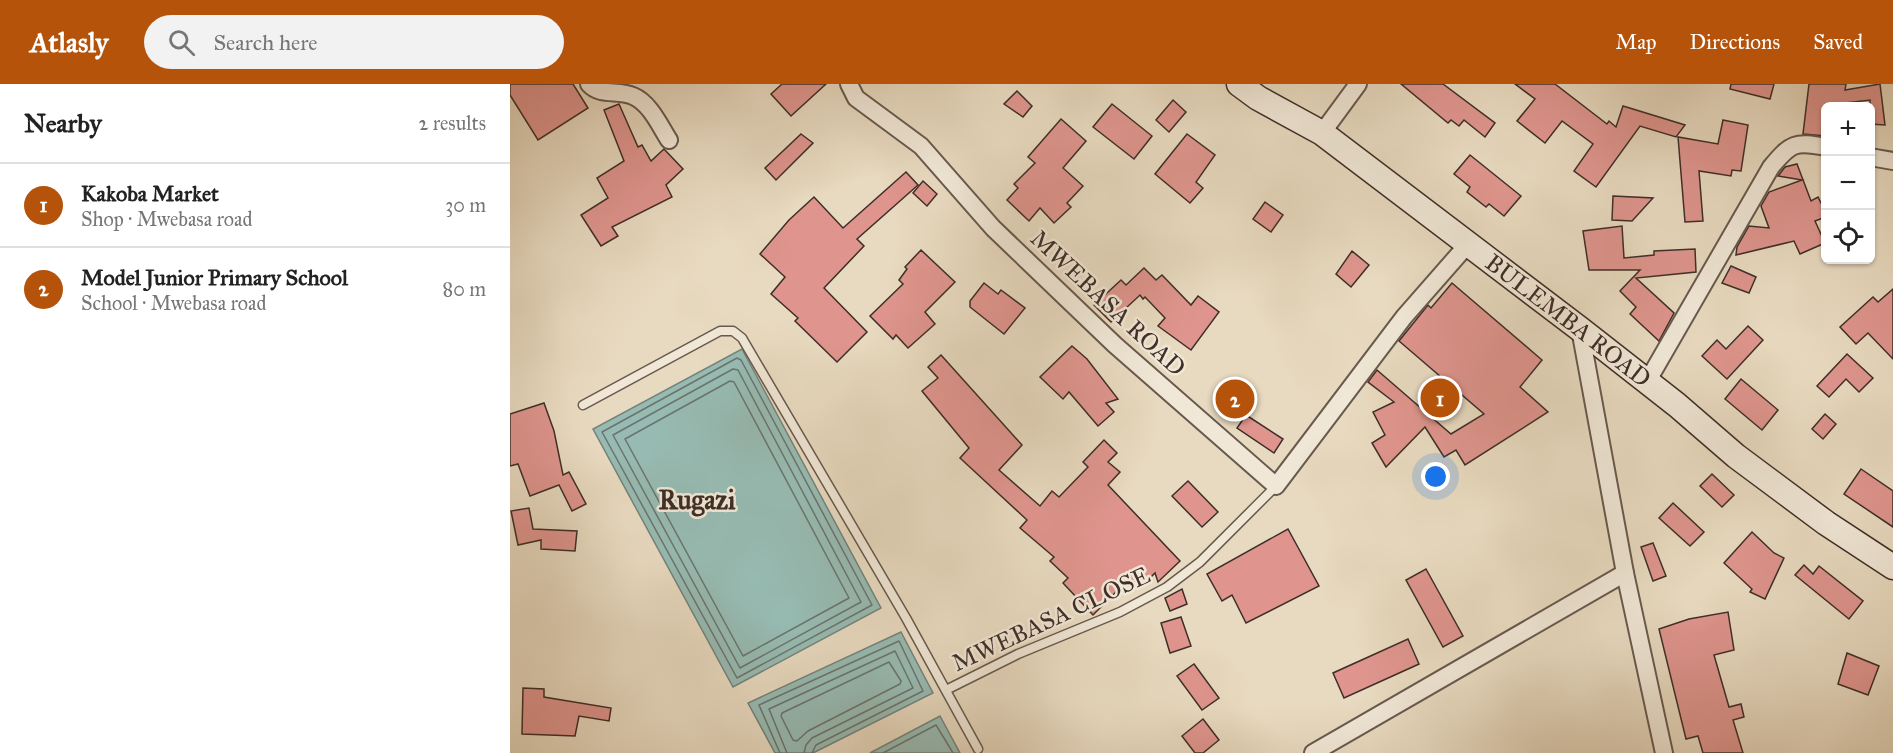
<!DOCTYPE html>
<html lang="en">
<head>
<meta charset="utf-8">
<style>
	:root { --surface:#fff; --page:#f2f2f2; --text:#222; --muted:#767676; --line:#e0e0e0; --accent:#b45309 }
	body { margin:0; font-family:"IM FELL Great Primer",serif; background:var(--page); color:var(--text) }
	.controls { position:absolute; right:18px; top:18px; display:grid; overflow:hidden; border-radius:9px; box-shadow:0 2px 4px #0004 }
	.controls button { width:54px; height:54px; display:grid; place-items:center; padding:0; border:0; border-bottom:2px solid var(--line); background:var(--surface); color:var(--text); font:30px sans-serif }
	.you { position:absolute; left:926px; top:393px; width:21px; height:21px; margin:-15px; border:4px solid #fff; border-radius:50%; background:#1a73e8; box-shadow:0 0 0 9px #1a73e833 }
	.badge { display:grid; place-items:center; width:39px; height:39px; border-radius:50%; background:var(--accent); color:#fff; font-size:20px; font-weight:700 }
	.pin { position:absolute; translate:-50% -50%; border:3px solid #fff; box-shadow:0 2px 6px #0006 }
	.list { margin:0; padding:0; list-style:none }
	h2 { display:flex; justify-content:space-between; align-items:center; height:78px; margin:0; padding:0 24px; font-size:26px }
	h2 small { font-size:20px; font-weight:400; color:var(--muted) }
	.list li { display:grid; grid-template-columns:39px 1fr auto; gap:18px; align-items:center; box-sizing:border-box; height:84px; padding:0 24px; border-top:2px solid var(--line) }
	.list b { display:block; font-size:22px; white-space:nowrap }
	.list p { margin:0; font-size:20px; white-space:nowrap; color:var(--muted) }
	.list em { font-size:20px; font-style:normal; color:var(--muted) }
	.icon { flex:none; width:33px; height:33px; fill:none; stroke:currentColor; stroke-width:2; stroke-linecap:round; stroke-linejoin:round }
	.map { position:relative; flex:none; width:1383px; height:669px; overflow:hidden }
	header { display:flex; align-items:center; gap:36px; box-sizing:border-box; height:84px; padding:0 30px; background:var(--accent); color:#fff }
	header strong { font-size:28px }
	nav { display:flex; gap:33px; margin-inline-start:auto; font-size:21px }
	.search { width:420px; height:54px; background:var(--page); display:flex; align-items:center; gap:15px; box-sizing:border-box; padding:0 21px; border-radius:33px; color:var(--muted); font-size:22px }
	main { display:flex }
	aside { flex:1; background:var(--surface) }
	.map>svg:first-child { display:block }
	.water { fill:#97bbb3; stroke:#73837b; stroke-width:1.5 }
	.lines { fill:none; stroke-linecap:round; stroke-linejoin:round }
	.shore { stroke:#6a746e; stroke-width:1.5 }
	.building { fill:#df958e; stroke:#3e2e28; stroke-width:1.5 }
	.service-casing { stroke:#68594e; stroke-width:11 }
	.minor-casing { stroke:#68594e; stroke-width:20 }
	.secondary-casing { stroke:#3e2e28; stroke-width:27 }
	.service { stroke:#f0e7d6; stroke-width:8 }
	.minor { stroke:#f0e7d6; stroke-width:16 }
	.secondary { stroke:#f0e7d6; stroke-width:24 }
	.labels { text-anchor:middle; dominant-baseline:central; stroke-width:5; stroke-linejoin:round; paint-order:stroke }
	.street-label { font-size:24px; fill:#3e2e28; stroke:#f0e7d6 }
	.quarter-label { font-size:27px; font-weight:bold; fill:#3e2e28; stroke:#f0e7d6 }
</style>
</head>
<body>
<header>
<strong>Atlasly</strong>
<div class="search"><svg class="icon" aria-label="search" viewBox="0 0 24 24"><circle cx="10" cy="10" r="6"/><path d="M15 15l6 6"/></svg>Search here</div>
<nav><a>Map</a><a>Directions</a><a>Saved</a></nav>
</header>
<main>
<aside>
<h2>Nearby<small>2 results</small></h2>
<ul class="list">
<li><span class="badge">1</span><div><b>Kakoba Market</b><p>Shop · Mwebasa road</p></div><em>30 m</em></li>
<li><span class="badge">2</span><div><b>Model Junior Primary School</b><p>School · Mwebasa road</p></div><em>80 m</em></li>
</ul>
</aside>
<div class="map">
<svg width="1383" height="669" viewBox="0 0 1383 669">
	<rect width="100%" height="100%" fill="#e8dac0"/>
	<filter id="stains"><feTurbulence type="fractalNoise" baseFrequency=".00333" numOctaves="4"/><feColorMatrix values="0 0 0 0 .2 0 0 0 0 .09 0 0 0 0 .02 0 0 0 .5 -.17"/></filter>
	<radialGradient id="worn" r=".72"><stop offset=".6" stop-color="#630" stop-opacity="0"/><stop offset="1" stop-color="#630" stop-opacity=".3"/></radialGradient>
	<g class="water">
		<path d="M232,265L371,524L223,603L83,345Z"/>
		<path d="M391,548L423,609L303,669H265L238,619Z"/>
		<path d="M430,632L450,669H360Z"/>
	</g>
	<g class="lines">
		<g class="shore">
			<path d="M227,274L231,276L362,521L227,594L92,348Z"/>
			<path d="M223,285L228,286L351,518L230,584L103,351Z"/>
			<path d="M220,297L224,298L339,514L233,572L115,355Z"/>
			<path d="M379,578L391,597L390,600L298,647L287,657L283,656L271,632L272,629Z"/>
			<path d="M270,669L249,621L389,557L413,607L306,661L302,669"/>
			<path d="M277,669L259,625L385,567L403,604L302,654L296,661L294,669"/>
			<path d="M373,669L426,641L443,669"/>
		</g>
	</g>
	<g class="building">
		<path d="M0,0H63L78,24L28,56L0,11Z"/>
		<path d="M272,0H316L281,32L261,10Z"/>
		<path d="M891,0H933L985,39L975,53L954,36L949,42L941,36L938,39Z"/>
		<path d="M1005,0H1045L1097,40L1099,37L1106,43L1113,22L1175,41L1166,53L1130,42L1086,103L1064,87L1083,60L1052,37L1035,59L1007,37L1025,15Z"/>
		<path d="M1221,0H1264L1260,15L1220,5Z"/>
		<path d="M1299,0H1336L1335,6L1370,0L1375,41L1360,40V16L1336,19V22H1316V52L1293,50Z"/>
		<path d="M507,7L522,22L513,33L494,20Z"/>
		<path d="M663,16L676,28L659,48L646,36Z"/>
		<path d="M109,20L128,63L132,61L141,77L154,65L173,85L156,101L162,113L102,143L108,152L91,162L71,131L98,114L87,94L114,77L94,26Z"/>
		<path d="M602,20L642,52L624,75L583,43Z"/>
		<path d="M551,35L576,57L553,84L573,102L557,119L561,123L544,139L530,124L519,137L497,116L508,104L504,100L525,79L518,73Z"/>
		<path d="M1213,36L1238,41L1231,87L1222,86L1221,92L1189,87L1193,137L1175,138L1168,53L1208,60Z"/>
		<path d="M291,50L303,59L266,96L255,84Z"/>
		<path d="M677,50L705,71L686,98L693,104L680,119L645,90Z"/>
		<path d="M960,71L1011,112L994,132L979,120L976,123L957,108L960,103L944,90Z"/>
		<path d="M1287,80L1301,117L1308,113L1316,129V133L1305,137L1315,159L1290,170L1284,157L1226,171L1227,163L1239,142L1259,144L1251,122L1259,108L1292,96L1268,92L1275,83Z"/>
		<path d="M396,88L408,101L347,155L354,162L314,204L357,248L327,278L285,237L288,234L261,210L275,193L250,170L279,136L304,113L333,144Z"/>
		<path d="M413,97L427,110L417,122L403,109Z"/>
		<path d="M1103,112L1143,114L1122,137L1102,136Z"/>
		<path d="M755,118L773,131L761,148L743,135Z"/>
		<path d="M1112,142L1114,174L1144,171V167L1185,165L1186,188L1126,194L1164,229L1149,257L1120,230L1126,223L1110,207L1130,186H1079L1073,147Z"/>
		<path d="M411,166L445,198L415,228L425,240L398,264L386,251L383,255L360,232L393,200L389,196L397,185L395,183Z"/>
		<path d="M842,167L859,181L841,203L826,190Z"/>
		<path d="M1221,182L1246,193L1239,209L1212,199Z"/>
		<path d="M634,184L646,196L652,191L681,221L688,212L709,228L681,266L648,242L655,234L635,213L633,215L630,211L601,238L584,221L611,196L616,201Z"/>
		<path d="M474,199L488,210L491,206L515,224L494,250L460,223V217Z"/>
		<path d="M942,199L1032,276L1010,303L1038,328L955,381L946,366L934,373L915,343L876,383L862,359L875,351L863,328L884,318L858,298L867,286L941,350L974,330L889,257L918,221L921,224Z"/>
		<path d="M1383,205V275L1358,249L1346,260L1330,243L1363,213L1368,218Z"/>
		<path d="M1238,242L1253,256L1217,295L1192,272L1207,256L1216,265Z"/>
		<path d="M562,262L577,275L608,315L596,319L604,328L588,342L559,308L553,315L530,293Z"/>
		<path d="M1337,270L1363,294L1349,308L1336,295L1319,313L1307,302Z"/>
		<path d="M431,271L512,361L489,386L530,422L542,407L549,413L578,383L573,378L594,356L607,369L598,378L610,388L598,401L670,477L648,498L645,489L637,497L631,491L621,501L617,497L583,531L553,499L558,494L540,477L544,473L510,444L517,436L450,374L459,364L412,307L428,294L418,283Z"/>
		<path d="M1231,295L1268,326L1252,346L1215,315Z"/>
		<path d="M34,319L44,347L53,391L59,388L76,420L62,427L49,401L20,412L8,380L0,382V330Z"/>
		<path d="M1315,330L1326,340L1313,355L1302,345Z"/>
		<path d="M736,331L773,355L764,369L727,344Z"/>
		<path d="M1351,385L1383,407V443L1334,410Z"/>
		<path d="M1202,390L1224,411L1212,423L1190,402Z"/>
		<path d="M678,397L708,428L692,443L662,412Z"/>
		<path d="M1163,419L1194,448L1180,462L1149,434Z"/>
		<path d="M19,424L23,445L67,447L65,467L31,465V456L8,461L1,427Z"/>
		<path d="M778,445L809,502L736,539L722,511L712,517L697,490Z"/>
		<path d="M1242,448L1264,469L1274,474L1255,515L1240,508L1242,505L1214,479Z"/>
		<path d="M1143,459L1156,492L1143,497L1131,463Z"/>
		<path d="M1294,481L1303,490L1309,482L1353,517L1339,535L1285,491Z"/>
		<path d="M916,485L953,552L933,563L896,496Z"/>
		<path d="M672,505L677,520L660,527L655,514Z"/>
		<path d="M1218,528L1224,566L1204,571L1219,623L1231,620L1234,633L1223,636L1233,669H1193L1188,652L1176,655L1149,545L1179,535Z"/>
		<path d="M671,533L681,562L660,569L651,539Z"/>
		<path d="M898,555L909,580L834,614L823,589Z"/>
		<path d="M1337,569L1369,582L1358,611L1328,600Z"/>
		<path d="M684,580L709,614L692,626L667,592Z"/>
		<path d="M13,604L34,605V613L101,624L99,637L69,632L65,652L12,650Z"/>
		<path d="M693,635L709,656L693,669H685L672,652Z"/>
	</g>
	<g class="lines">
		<g class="service-casing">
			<g id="service">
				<path d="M73,321L210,247H223L232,254L396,534L468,665"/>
				<path d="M436,606L508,570L610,528L657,503L690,478L766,402"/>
			</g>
		</g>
		<g class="minor-casing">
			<g id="minor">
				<path d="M79,0C91,13 108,5 123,12C140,19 150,42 159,56"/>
				<path d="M339,0L346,14L411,62L483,144L605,261L766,402L894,233L958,160"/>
				<path d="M812,49L848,0"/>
				<path d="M1360,73L1383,77"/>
				<path d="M1070,245L1115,489L1154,669"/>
				<path d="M1137,298L1261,83C1281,59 1285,57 1316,63"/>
				<path d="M803,669L1115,489"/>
			</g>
		</g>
		<g class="secondary-casing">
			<g id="secondary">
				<path id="s1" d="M729,0L748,14L812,49L1070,245L1167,321L1226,372L1316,439L1383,483"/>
			</g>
		</g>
		<use href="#service" class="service"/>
		<use href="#minor" class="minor"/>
		<use href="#secondary" class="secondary"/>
	</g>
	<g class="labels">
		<g class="street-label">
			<text transform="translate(598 219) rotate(43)">MWEBASA ROAD</text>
			<text stroke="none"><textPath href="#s1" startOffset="406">BULEMBA ROAD</textPath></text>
			<text transform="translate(541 535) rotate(-25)">MWEBASA CLOSE</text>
		</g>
		<g class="quarter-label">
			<text x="187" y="415">Rugazi</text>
		</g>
	</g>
	<rect width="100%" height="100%" filter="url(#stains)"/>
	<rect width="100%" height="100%" fill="url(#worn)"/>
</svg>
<div class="controls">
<button>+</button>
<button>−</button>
<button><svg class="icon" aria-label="locate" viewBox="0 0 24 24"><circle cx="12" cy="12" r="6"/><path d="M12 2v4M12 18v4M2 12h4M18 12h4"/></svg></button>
</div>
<div class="you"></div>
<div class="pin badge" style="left:930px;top:314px">1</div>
<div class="pin badge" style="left:725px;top:315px">2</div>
</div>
</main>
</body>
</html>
